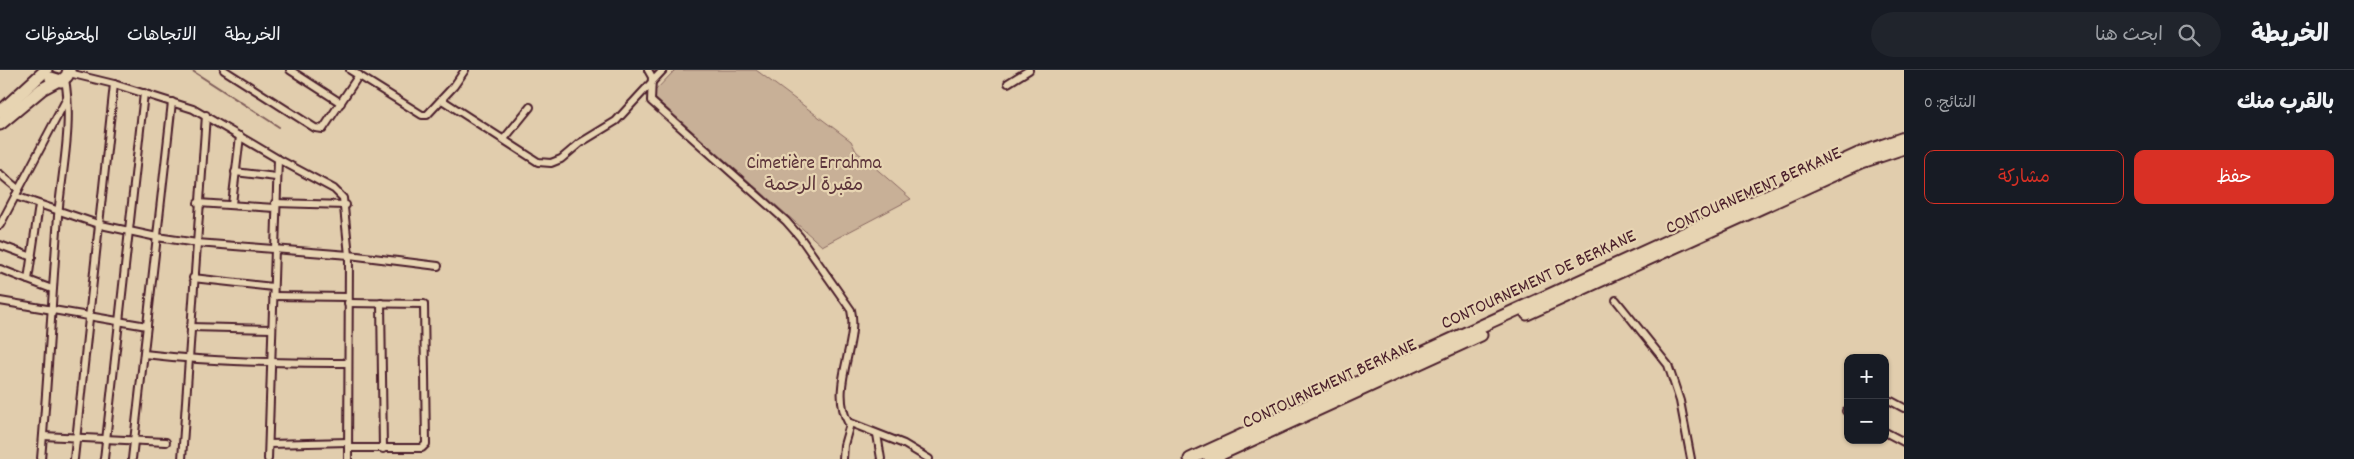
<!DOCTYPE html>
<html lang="ar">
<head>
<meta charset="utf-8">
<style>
	:root { --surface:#171b24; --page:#20242c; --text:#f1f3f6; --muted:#9ea1a6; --line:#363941; --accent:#d93025 }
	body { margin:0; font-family:Dekko,"Playpen Sans Arabic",sans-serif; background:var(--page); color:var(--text); direction:rtl }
	.controls { position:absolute; right:15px; bottom:15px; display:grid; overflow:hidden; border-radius:10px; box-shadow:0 1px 4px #0004 }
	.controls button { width:45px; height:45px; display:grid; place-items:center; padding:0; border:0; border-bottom:1px solid var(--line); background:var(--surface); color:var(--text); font:25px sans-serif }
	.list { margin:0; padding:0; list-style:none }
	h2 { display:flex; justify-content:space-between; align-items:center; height:65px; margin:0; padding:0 20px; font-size:21px }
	h2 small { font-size:16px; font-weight:400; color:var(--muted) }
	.actions { display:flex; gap:10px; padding:15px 20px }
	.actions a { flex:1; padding:11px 0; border:1px solid var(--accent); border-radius:10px; text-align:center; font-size:18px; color:var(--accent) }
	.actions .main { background:var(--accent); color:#fff }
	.icon { flex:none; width:28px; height:28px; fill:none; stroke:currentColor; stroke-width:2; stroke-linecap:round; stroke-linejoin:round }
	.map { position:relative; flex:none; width:1904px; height:389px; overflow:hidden; direction:ltr }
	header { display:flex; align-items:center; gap:30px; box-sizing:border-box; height:70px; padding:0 25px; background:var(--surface); border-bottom:1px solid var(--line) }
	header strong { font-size:24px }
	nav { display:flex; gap:28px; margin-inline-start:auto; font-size:18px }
	.search { width:350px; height:45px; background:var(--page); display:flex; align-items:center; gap:12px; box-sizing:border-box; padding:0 18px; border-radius:28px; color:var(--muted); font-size:19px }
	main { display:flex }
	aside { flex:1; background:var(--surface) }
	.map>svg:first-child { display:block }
	.green { fill:#c8b097; stroke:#896861 }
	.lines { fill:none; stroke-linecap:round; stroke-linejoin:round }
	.stream { stroke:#815e5a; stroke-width:2 }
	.minor-casing { stroke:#4a1f2b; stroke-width:10 }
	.trunk-casing { stroke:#4a1f2b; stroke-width:15 }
	.minor { stroke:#e7d4b2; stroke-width:6 }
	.trunk { stroke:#e7d4b2; stroke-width:11 }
	.labels { text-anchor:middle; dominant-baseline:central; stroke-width:4.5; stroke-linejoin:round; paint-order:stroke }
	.park-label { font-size:19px; fill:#5d353b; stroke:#e7d4b2 }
	.street-label { font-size:19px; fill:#4a1f2b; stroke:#e7d4b2 }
</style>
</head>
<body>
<header>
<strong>الخريطة</strong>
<div class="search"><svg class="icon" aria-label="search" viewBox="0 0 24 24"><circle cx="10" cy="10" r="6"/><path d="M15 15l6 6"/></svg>ابحث هنا</div>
<nav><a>الخريطة</a><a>الاتجاهات</a><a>المحفوظات</a></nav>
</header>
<main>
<aside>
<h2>بالقرب منك<small>النتائج: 0</small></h2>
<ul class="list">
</ul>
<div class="actions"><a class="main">حفظ</a><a>مشاركة</a></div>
</aside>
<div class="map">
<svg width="1904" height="389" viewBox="0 0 1904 389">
	<rect width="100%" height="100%" fill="#e1cdad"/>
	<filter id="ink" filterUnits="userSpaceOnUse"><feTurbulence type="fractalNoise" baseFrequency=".02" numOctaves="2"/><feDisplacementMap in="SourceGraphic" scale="10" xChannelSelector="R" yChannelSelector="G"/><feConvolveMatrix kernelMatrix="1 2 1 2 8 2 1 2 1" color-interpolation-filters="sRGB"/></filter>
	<g filter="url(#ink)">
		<path class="green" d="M675,0H756L851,71L856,81L911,129L822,176L654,27L652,24Z"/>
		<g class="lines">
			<path class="stream" d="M191,0L279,57"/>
			<g class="minor-casing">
				<g id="minor">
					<path d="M224,0L315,58L323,59L359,5"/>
					<path d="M290,0L341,33"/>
					<path d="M350,0L422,45H427L454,16L465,0"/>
					<path d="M648,0L652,7L651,31L786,151L800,167L851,240C859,273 829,318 848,352L904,374L929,389"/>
					<path d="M69,3L114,14L193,39L278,89L334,119L343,128L349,185L348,389"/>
					<path d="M1008,13L1029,0"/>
					<path d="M442,30L538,92L551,93L561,89L580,73L616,51L663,0"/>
					<path d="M504,69L530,37"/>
					<path d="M235,102L276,107"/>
					<path d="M0,104L18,119"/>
					<path d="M15,126L101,155L157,167L197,173L349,185L438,196"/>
					<path d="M198,133L275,138"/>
					<path d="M275,133L346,135"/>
					<path d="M232,134L240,66"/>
					<path d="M39,135L28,210L52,219"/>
					<path d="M0,155L67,28"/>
					<path d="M0,175L32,187"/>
					<path d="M0,199L28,210"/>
					<path d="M193,208L273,217"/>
					<path d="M273,226L348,227"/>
					<path d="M1616,230L1668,295L1680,331L1691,389"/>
					<path d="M0,231L147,256"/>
					<path d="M381,233L383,379"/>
					<path d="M190,257L272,259"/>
					<path d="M144,284C212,292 279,293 348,293"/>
					<path d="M1891,331L1904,338"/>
					<path d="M1846,341L1848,342"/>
					<path d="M1885,362L1904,372"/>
					<path d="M877,364L881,389"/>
					<path d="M43,366L166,372"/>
					<path d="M269,374L348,372"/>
					<path d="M348,378H422L426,374L424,234L348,233"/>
					<path d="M41,389C48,308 52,227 58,146C62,101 73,54 65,9"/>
					<path d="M74,389L114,14"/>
					<path d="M104,389L144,23"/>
					<path d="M132,389L172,32"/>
					<path d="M182,389L206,45"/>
					<path d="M268,389L278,89"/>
					<path d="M843,389L844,375L850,354"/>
				</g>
			</g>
			<g class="trunk-casing">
				<g id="trunk">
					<path d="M51,8L61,11L67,6L69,0"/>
					<path d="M0,42L46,0"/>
					<path d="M0,54L42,19L57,11"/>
					<path d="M1527,244L1862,92L1904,78"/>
					<path d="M1190,389L1858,84L1904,68"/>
					<path d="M1210,389L1481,265"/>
				</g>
			</g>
			<use href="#minor" class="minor"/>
			<use href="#trunk" class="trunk"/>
		</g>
	</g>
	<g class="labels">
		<g class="park-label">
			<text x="814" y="94">Cimetière Errahma<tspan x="814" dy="22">مقبرة الرحمة</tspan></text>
		</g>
		<g class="street-label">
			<text transform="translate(1754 122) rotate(-24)">CONTOURNEMENT BERKANE</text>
			<text transform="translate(1539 211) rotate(-25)">CONTOURNEMENT DE BERKANE</text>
			<text transform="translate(1330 315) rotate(-25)">CONTOURNEMENT BERKANE</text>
		</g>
	</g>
</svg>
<div class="controls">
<button>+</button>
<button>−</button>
</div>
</div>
</main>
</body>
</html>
